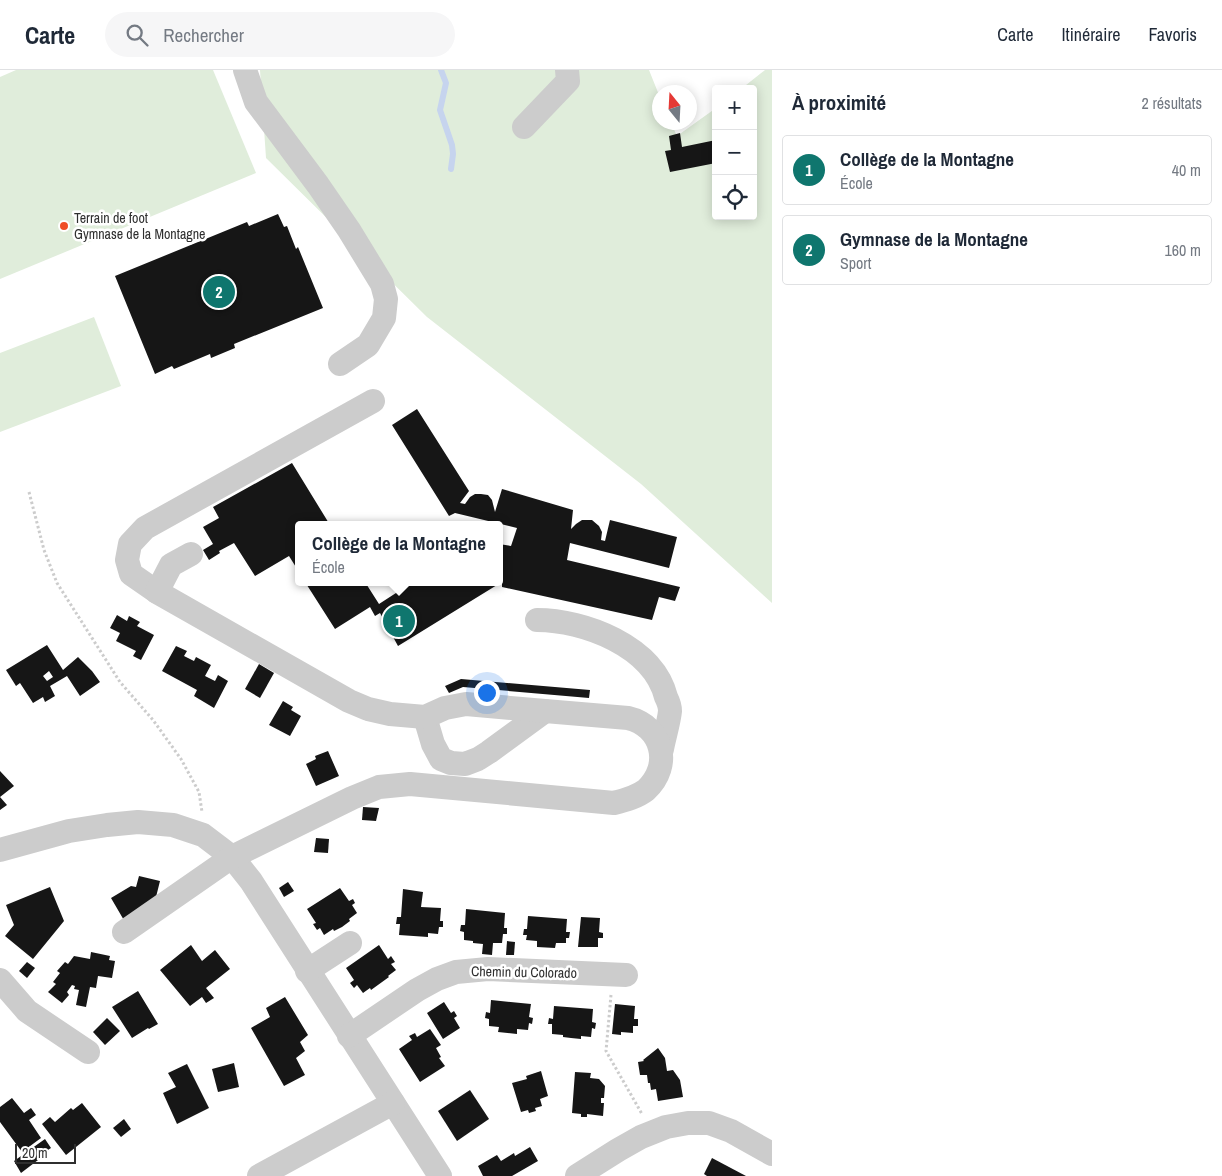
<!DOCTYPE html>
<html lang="fr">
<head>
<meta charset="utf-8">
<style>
	:root { --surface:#fff; --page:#f6f6f7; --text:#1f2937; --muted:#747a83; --line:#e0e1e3; --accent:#0f766e }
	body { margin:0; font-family:"Archivo Narrow",sans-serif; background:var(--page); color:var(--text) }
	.controls { position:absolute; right:15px; top:15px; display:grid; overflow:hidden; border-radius:5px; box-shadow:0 2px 12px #0003 }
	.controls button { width:45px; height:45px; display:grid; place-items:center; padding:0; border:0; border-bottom:1px solid var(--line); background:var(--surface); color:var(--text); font:25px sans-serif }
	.compass { position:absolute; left:652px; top:15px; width:45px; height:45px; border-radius:50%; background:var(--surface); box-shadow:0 2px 12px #0003; rotate:342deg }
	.scale { position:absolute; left:15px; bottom:12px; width:61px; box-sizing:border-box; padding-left:5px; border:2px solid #2f2f2f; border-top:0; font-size:14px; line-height:18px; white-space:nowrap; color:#2f2f2f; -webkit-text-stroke:4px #fff; paint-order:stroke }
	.you { position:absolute; left:486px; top:622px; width:18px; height:18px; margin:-12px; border:4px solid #fff; border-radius:50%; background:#1a73e8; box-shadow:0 0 0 8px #1a73e833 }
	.badge { display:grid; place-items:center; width:32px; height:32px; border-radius:50%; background:var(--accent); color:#fff; font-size:16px; font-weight:700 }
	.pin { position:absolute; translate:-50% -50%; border:2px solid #fff; box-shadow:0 1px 5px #0006 }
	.popup { position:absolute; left:295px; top:451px; width:208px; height:65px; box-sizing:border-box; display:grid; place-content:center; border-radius:5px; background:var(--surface); filter:drop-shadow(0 1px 4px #0005); font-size:16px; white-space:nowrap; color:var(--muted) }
	.popup b { font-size:19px; color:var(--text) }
	.popup::after { content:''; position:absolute; left:50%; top:100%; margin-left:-10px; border:10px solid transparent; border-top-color:var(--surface) }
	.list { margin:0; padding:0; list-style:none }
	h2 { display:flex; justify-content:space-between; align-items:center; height:65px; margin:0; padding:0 20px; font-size:21px }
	h2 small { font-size:16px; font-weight:400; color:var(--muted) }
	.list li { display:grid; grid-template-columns:32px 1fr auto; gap:15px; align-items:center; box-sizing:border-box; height:70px; margin:0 10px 10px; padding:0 10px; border:1px solid var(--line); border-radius:5px }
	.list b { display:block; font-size:19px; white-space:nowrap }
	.list p { margin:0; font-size:16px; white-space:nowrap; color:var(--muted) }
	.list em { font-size:16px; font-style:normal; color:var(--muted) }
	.icon { flex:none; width:28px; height:28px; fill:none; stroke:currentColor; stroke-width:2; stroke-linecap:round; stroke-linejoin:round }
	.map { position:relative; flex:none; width:772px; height:1106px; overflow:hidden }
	header { display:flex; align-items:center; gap:30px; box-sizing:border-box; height:70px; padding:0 25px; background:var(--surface); border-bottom:1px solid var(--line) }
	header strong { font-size:24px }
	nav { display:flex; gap:28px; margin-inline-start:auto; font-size:18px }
	.search { width:350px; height:45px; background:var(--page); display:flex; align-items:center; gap:12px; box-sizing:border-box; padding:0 18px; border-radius:28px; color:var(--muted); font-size:19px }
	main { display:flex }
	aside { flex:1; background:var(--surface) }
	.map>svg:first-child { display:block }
	.green { fill:#e0eddb }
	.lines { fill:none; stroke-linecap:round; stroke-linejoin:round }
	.stream { stroke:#c6d4ee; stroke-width:6 }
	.building { fill:#161616; fill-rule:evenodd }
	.path { stroke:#ccc; stroke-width:3; stroke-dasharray:2.5 2.5; stroke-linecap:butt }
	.minor { stroke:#ccc; stroke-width:24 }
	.poi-dot { fill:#ef4d27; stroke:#fff; stroke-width:2 }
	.labels { text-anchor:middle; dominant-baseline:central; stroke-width:5; stroke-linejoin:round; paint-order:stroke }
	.poi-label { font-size:14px; fill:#2f2f2f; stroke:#fff; text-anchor:start }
	.street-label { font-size:14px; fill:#2f2f2f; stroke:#fff }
</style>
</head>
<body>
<header>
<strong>Carte</strong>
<div class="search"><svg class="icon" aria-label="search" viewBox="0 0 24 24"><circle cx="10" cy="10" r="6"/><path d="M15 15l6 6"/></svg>Rechercher</div>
<nav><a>Carte</a><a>Itinéraire</a><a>Favoris</a></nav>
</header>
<main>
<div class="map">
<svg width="772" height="1106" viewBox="0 0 772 1106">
	<rect width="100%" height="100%" fill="#fff"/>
	<g class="green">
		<path d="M16,0H213L256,103L0,209V7Z"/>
		<path d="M260,0H649L659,25L660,52L671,53L677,66L716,38V146H753V19H741L765,0H772V533L641,414L427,247L266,88Z"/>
		<path d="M94,247L121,316L0,362V283Z"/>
	</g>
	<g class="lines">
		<path class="stream" d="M441,0L446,13L440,40L452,75L453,84L451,99"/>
	</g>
	<g class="building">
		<path d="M680,63L682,77L716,70V93L670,102L665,81L671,80L669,66Z"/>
		<path d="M278,144L284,157L287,156L296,179L298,177L323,238L234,274L235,278L211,288L210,284L174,299L172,296L155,304L115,206L247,152L249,156Z"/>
		<path d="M417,339L469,421L460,433L465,434L470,427L475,424H481L488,425L492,430L495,442L502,419L573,440L571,459L576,454L582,450H592L599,456L602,462L601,470L605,471L610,450L677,467L669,498L570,473L567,490L680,517L675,531L659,527L652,550L502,517V492L499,493V474L511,476L517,458L455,443L449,446L392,355Z"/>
		<path d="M292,393L330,455H299V502L289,486L255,506L234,473L219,481L220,483L209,490L203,480L213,474L203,457L219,448L213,437Z"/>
		<path d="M305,512H365L379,534L413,512H496L497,515L398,576L380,543L375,546L370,537L335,559Z"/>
		<path d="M117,545L127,551L129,546L140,552L137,556L154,565L141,590L133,586L136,581L116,571L120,563L110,558Z"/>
		<path d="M47,575L63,600L78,587L92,601L100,612L80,626L67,606L50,616L55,626L45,632L43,627L33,633L20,613L16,616L6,600ZM49,601L53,607L47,611L43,606Z"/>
		<path d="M176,576L187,581L184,586L194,591L196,587L211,595L205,606L215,611L218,605L228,611L214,638L194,626L197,620L162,601Z"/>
		<path d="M259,594L274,603L260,628L245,619Z"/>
		<path d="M461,609L590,620L589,628L463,617L449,623L445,616Z"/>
		<path d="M283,631L293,637L291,640L301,646L290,666L269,655Z"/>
		<path d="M328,681L339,706L316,716L306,694L316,689L315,686Z"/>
		<path d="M0,701L14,716L0,727L7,735L0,740Z"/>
		<path d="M363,737L379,738L376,751L362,750Z"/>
		<path d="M316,768L329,769L328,783L314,782Z"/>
		<path d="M139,806L160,811L154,835L125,852L111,828L131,816L136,817Z"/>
		<path d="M288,812L294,821L284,827L279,818Z"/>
		<path d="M50,817L64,851L33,889L5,866L14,855L6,835Z"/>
		<path d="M340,818L349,831L353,829L355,833L352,835L357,843L349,849L350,851L342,857L334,861L333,859L324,865L320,858L317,860L313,854L316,853L307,839Z"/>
		<path d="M403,819L423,822L421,837L441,838L440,851H443V857H439L438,864L428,863V867L399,865L400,854H396L397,847H401Z"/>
		<path d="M466,839L505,843L504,858H507V864H503L502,873H493L492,885L482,884L483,874L473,873V871L464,870V862L460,861L461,855H465Z"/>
		<path d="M528,846L567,849L566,862H570L569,868H566V873H556L555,878L537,877V871L526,870L527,865H523L524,859H527Z"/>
		<path d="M581,847L600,848L599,862L603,863V868H598V877H578Z"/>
		<path d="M507,871L515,872L514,885H506Z"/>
		<path d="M191,875L202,891L215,880L230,899L206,918L214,928L206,933L202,927L190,936L160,900Z"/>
		<path d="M379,875L388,889L391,886L395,892L391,894L396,900L388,906L389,907L371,920L370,918L363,923L357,915L354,918L350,913L354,910L346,898Z"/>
		<path d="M91,882L110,886L109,890L115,891L112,908L98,906L96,918L90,917L86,937L76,935L79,920L74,919L75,916L72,915L67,922L69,925L62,933L48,922L56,914L53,912L60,903L57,901L65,892L68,894L74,886L90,889Z"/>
		<path d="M27,892L35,898L27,908L19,901Z"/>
		<path d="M138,921L158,954L149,959L148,958L132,968L112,937Z"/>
		<path d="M285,927L308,965L300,972L305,981L296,988L305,1005L284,1016L251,958L270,947L266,938Z"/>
		<path d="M491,930L531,934L529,947L533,948L532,954L529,953L528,960L517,959V964L498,962L499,957L489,956V949L485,948L486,942L490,943Z"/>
		<path d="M444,932L451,943L454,941L457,946L454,948L460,958L443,969L427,943Z"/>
		<path d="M615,934L635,936L634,949H638V956H633V963L621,962V965L612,964Z"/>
		<path d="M554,936L593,939L592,952L596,953L595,959L592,958L591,967L581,966V969L571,968L563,967V965L552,964V954H548L549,948L553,949Z"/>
		<path d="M107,948L120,961L105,975L93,962Z"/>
		<path d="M430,959L441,975L436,978L441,987L439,988L445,996L420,1012L399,979L412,970L409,966L415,963L417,967Z"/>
		<path d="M658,978L665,988L667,1001L673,1000L680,1010L683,1027L658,1031L656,1019L651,1020L650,1013H648L647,1005H640L638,992L644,991L643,990Z"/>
		<path d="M234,993L239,1017L218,1022L212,999Z"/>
		<path d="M187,994L209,1038L177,1054L163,1023L176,1017L168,1003Z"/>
		<path d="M541,1001L548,1026L540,1029L542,1036L535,1038L536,1041L529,1043L528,1040L521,1042L512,1013L527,1009L526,1006Z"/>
		<path d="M575,1002L591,1003L590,1008L599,1009L605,1016L604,1028H601V1033H604L603,1046L587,1044V1047H581V1044L572,1043Z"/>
		<path d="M470,1020L489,1049L457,1071L438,1041Z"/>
		<path d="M12,1028L24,1043L31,1038L36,1045L29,1050L41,1068L22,1082L0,1052V1037Z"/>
		<path d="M82,1033L101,1057L66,1085L42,1054L50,1047L55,1052L71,1038L73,1040Z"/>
		<path d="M124,1049L131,1059L121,1067L113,1058Z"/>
		<path d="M45,1069L51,1078L40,1085L42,1087L21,1103L14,1091Z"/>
		<path d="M530,1077L538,1091L512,1106H483L478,1096L497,1085L501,1091L514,1083L515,1086Z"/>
		<path d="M712,1088L746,1106H707L704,1104Z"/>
	</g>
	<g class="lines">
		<g class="path">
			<path d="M29,422L44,480L57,513L120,612L153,650L181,689L199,722L202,742"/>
			<path d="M611,925L606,981L642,1044"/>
		</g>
		<g class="minor">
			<path d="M245,0L256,32L318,115L349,160L382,214L386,229L384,248L368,275L340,294"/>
			<path d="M524,57L568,11L567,0"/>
			<path d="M157,522L131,504L127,490L130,474L145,458L373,331"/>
			<path d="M537,550C584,550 653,576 666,627C668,631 670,637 670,641C669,652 664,668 662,679"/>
			<path d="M425,647L433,674L441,689L451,693L465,694L478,689L489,682L545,641"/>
			<path d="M0,780L69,761L107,755L138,752L173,755L203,765L232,787L251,811L440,1106"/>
			<path d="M124,862L232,787L352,728L379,717L410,714L614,733C626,730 637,727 646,720C673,695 662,656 628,648L545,641L466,634L445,638L425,647L390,644L368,639L349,631L157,522L171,495L191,484"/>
			<path d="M307,901L350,873"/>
			<path d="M0,910L27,941L88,982"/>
			<path d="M349,966L417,920L437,909L456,902L488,899L626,905"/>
			<path d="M259,1106L393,1033"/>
			<path d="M577,1106L618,1080L641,1067L666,1057L688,1053H709L731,1061L772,1084"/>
		</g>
	</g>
	<circle class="poi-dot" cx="64" cy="156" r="5"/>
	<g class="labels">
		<g class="poi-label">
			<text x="74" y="148">Terrain de foot<tspan x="74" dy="16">Gymnase de la Montagne</tspan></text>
		</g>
		<g class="street-label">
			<text transform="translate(524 902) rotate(1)">Chemin du Colorado</text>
		</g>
	</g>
</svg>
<div class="controls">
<button>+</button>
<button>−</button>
<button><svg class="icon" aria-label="locate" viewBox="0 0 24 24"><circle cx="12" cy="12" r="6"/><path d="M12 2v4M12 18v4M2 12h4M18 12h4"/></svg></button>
</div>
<svg class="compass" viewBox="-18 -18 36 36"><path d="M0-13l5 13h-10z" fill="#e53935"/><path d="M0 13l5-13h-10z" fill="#747a83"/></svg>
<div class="scale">20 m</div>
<div class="you"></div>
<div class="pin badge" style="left:399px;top:551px">1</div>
<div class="popup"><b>Collège de la Montagne</b>École</div>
<div class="pin badge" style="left:219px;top:222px">2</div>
</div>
<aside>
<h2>À proximité<small>2 résultats</small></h2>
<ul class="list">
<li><span class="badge">1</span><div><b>Collège de la Montagne</b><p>École</p></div><em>40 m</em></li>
<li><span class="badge">2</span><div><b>Gymnase de la Montagne</b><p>Sport</p></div><em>160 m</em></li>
</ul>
</aside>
</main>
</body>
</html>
